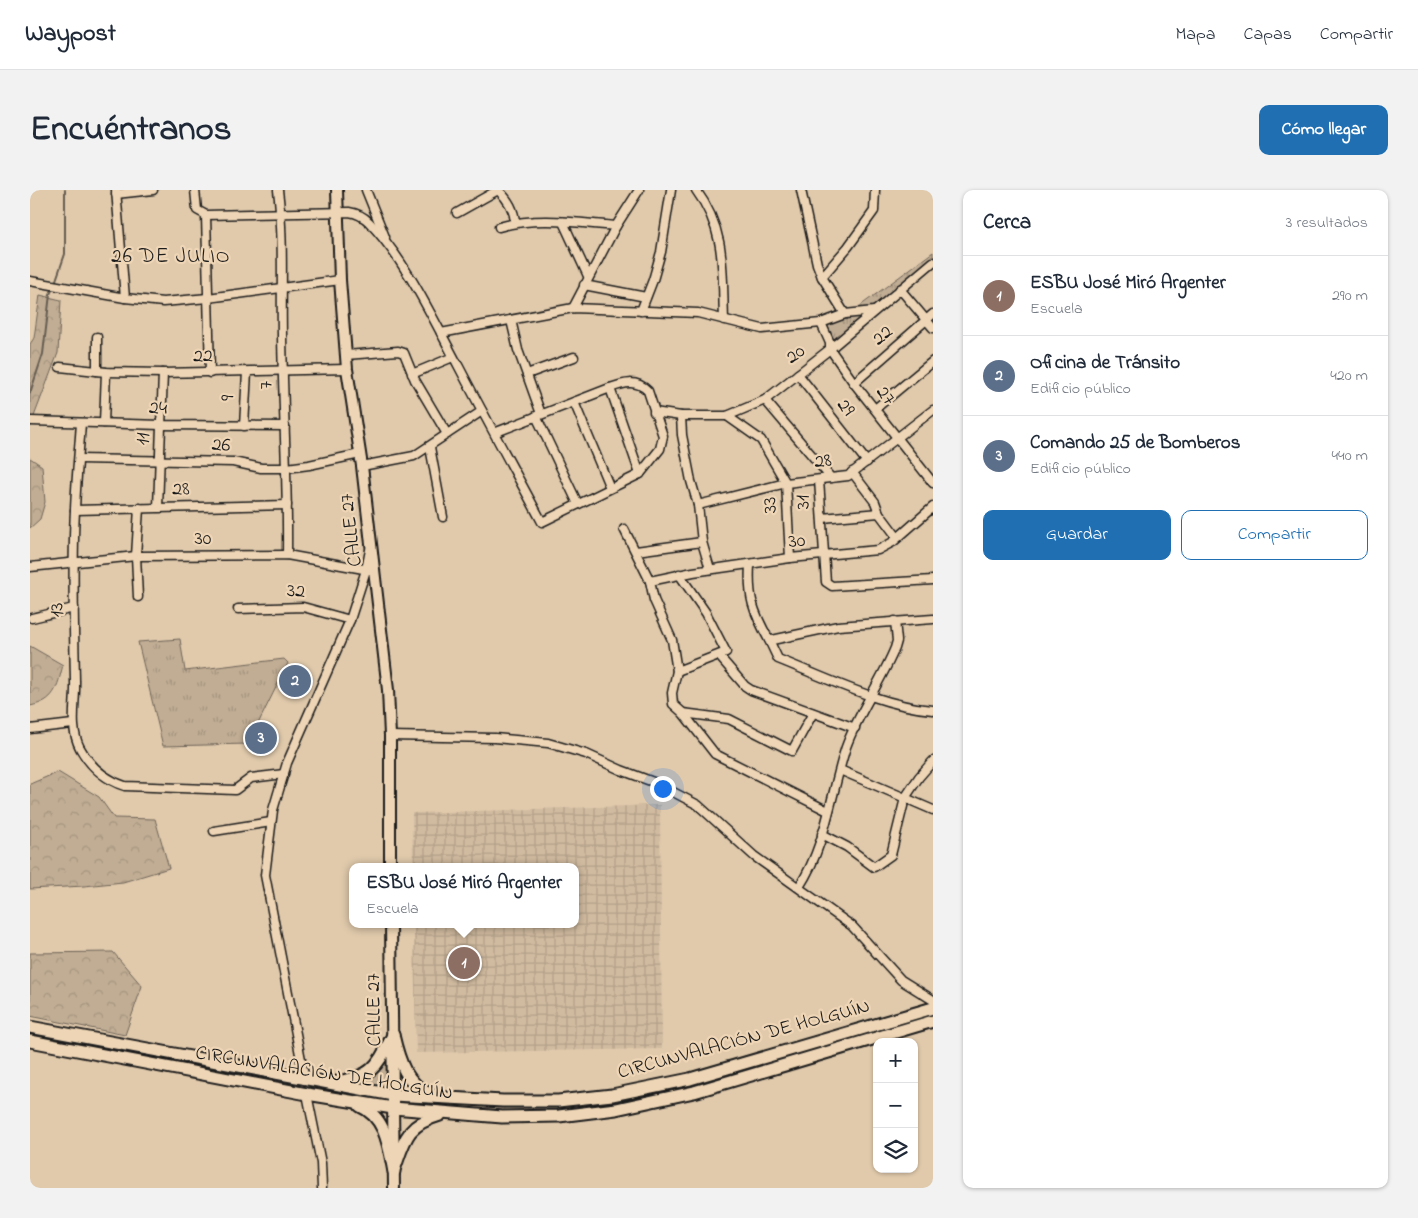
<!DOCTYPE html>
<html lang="es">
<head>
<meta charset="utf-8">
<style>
	:root { --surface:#fff; --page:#f2f2f3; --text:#1f2937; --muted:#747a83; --line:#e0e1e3; --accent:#1f6fb2 }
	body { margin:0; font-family:"Indie Flower",sans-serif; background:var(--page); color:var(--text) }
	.controls { position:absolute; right:15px; bottom:15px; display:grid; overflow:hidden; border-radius:10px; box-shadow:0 1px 4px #0004 }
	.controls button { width:45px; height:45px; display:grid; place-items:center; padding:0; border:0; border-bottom:1px solid var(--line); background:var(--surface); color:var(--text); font:25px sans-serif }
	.you { position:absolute; left:632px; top:598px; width:18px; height:18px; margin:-12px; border:4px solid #fff; border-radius:50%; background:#1a73e8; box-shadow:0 0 0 8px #1a73e833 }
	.badge { display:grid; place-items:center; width:32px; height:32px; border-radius:50%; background:var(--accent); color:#fff; font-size:16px; font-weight:700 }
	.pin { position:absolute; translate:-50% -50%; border:2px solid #fff; box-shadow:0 1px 5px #0006 }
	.popup { position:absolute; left:319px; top:673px; width:230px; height:65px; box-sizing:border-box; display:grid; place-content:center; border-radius:10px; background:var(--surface); filter:drop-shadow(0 1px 4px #0005); font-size:16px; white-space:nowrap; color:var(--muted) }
	.popup b { font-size:19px; color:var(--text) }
	.popup::after { content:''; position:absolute; left:50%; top:100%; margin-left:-10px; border:10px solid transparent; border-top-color:var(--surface) }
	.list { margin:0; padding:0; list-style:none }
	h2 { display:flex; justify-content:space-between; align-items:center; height:65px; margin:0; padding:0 20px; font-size:21px }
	h2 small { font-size:16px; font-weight:400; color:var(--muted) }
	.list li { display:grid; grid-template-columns:32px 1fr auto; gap:15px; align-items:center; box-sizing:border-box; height:80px; padding:0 20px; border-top:1px solid var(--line) }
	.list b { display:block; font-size:19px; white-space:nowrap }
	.list p { margin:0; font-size:16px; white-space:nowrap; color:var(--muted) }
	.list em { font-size:16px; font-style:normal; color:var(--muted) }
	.actions { display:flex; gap:10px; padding:15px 20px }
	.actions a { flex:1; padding:11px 0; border:1px solid var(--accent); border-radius:10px; text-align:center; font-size:18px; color:var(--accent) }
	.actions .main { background:var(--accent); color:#fff }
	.icon { flex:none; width:28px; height:28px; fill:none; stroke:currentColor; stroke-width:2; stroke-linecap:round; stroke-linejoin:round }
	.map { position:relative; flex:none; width:903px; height:998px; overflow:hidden; border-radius:10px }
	header { display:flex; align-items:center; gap:30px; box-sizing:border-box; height:70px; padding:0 25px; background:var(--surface); border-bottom:1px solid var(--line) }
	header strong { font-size:24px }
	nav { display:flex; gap:28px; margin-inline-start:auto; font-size:18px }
	.intro { display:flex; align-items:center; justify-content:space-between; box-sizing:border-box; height:120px; padding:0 30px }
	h1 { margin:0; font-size:35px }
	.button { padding:12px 22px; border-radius:10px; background:var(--accent); color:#fff; font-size:18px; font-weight:700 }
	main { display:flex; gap:30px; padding:0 30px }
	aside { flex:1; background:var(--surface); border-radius:10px; box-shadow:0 1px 4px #0004 }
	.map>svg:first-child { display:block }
	.industrial { fill:url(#industrial-grid) }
	.grass { fill:url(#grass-tufts); stroke:#6e6458 }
	.forest { fill:url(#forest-crowns); stroke:#6e6458 }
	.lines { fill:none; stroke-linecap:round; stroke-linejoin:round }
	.stream { stroke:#655d51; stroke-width:2 }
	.minor-casing { stroke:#1c1c1c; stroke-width:11 }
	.major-casing { stroke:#1c1c1c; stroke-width:14 }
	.highway-casing { stroke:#1c1c1c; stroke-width:15 }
	.minor { stroke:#eed5b5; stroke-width:8 }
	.major { stroke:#eed5b5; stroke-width:10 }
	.highway { stroke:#eed5b5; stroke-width:11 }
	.labels { text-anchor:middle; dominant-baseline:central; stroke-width:4.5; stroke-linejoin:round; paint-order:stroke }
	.street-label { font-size:20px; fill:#1c1c1c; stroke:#eed5b5 }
	.neighbourhood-label { font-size:21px; letter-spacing:1px; fill:#1c1c1c; stroke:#eed5b5 }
</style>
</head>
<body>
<header>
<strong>Waypost</strong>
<nav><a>Mapa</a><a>Capas</a><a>Compartir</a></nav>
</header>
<div class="intro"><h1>Encuéntranos</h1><a class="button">Cómo llegar</a></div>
<main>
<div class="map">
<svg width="903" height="998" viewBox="0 0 903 998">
	<defs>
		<pattern id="industrial-grid" width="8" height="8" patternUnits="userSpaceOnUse" patternTransform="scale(1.25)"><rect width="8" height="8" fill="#d1bba0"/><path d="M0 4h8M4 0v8" fill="none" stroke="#b3a089"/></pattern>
		<pattern id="grass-tufts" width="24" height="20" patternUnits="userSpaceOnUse" patternTransform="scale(1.25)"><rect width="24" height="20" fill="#c1ad94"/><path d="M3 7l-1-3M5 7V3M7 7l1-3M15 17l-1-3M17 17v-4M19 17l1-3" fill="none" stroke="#a5947f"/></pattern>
		<pattern id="forest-crowns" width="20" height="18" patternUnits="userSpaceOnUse" patternTransform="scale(1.25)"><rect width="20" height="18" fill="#c1ad94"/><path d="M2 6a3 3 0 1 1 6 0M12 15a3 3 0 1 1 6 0" fill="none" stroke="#a5947f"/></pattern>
	</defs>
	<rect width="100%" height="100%" fill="#e1caac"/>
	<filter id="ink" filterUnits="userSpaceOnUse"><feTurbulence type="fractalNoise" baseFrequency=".02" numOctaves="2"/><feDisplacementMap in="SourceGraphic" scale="10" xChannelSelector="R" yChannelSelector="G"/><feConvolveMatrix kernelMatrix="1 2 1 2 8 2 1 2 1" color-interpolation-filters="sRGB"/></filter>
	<g filter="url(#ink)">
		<path class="industrial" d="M630,615L632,859L386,863L384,734H545V677H383L382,623Z"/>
		<g class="grass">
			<path d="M903,62V69L804,151L797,135L815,127Z"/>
			<path d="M150,449L155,481L254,469L258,473L218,554L133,556L108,452Z"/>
			<path d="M0,838L196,878L265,894L262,895L0,843Z"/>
			<path d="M819,846L820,850C727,880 631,912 532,920C506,922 479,921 453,921V918C478,917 505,919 530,917C629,907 724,877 819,846Z"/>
			<path d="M359,861L360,893L351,901L327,896C344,888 353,880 359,861Z"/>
		</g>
		<g class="forest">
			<path d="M10,105L31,110L28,163L0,237V154L4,148Z"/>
			<path d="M0,268L12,276L15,312L10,329L0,338Z"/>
			<path d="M0,456L33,475C27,498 25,511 0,516Z"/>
			<path d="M28,582L69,607L84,628L125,629L139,678L93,692L54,696L0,699V594Z"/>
			<path d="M83,762L112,796L95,845L0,826V763Z"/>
		</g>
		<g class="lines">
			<g class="stream">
				<path d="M25,93L35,64V0"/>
				<path d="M0,203L13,164L20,104L23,98"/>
			</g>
			<g class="minor-casing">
				<g id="minor">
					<path d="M86,0L95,108"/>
					<path d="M165,0L167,20L176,25L319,22C326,23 333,26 339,32C377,72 403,129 429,177C456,229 484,280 512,332L610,284L630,259L633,246L618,201C606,189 594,193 580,198L464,243"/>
					<path d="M248,0C254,48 251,97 252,145C253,218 258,292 257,365"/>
					<path d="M336,0L355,47"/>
					<path d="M468,0C478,9 484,19 485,32"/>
					<path d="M666,0C697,42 692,81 694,130"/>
					<path d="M771,0L787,74L792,87L815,124"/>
					<path d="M86,4L123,0"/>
					<path d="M427,23L468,0"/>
					<path d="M176,25L180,183"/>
					<path d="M533,32L558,86"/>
					<path d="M469,37C506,26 548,33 586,36"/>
					<path d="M792,87L818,57L844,21L845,0"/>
					<path d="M0,91L95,108L133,112L178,108L310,90"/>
					<path d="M554,95L616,107"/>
					<path d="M870,99L903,138"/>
					<path d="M543,118L586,36L609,0"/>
					<path d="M611,121L623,90L631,62L641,0"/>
					<path d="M481,130L488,160L511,224"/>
					<path d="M791,133L800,153V159L824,193L903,293"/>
					<path d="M411,143L543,118L668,123L732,139L791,133L815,124L844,121"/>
					<path d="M316,165L368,161L374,163L385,190L417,244"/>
					<path d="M30,177L76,182L133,183L317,179"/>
					<path d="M67,181V147"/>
					<path d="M382,184L423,167"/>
					<path d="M497,184L544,167"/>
					<path d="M768,184L837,272"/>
					<path d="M824,193L903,124"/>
					<path d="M580,198L610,284"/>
					<path d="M735,210L801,288"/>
					<path d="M544,212L580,298"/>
					<path d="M845,219L903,171"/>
					<path d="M624,222L651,226H697L735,210L800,159L903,72"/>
					<path d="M506,226L548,314"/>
					<path d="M651,226L652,245L661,291L668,315L672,352L680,379"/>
					<path d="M697,226L731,250L756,293L760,368"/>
					<path d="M1,231L131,235L255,236"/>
					<path d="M51,233C49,262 46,291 45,320C42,377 44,434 45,491C46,513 39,537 50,558C60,576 76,590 95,596L205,600L221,588L254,584"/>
					<path d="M74,233L76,182"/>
					<path d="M214,236L217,182"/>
					<path d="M400,257L413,327"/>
					<path d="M49,269L203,272L231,278H257L279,275L330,264"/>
					<path d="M332,276L384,266L452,221"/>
					<path d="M822,282L845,312L849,323L867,347"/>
					<path d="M789,290L796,392L802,396L903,390"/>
					<path d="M668,315L756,293L818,286L903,220"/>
					<path d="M128,317L133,183"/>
					<path d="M45,320L257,315"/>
					<path d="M792,328L849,323"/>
					<path d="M594,339L620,391L624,410L642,450L647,481L642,503L643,514L653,523L685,564L798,621"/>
					<path d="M606,361L672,352"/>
					<path d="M720,375C718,408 723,421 739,450H742L808,436L903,429"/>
					<path d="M0,377L106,366L257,365L339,380"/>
					<path d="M620,391L663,382L760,368L848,360L863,352L903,317"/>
					<path d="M108,407L106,366L109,318"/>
					<path d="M208,419L273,417L320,430"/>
					<path d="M2,428L44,418"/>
					<path d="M739,450L748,469C796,488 852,516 903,520"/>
					<path d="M689,466L715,496L721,500L825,538"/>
					<path d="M647,481L696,462L676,423L649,384"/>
					<path d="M653,523L699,529L762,561L783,523"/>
					<path d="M0,539L43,534"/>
					<path d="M360,546L465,548L518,553L556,564L591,580L626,593L668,615L724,666L822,736L871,790L903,810"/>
					<path d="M810,580L903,620"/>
					<path d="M184,641L241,632"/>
					<path d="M792,644L817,657L844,677L861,665L875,608L889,587L903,571"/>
					<path d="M769,697C796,656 801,603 816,557C828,523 851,492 865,458L867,451L865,431"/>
					<path d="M275,890L235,685L243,620L257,573L320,430L336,380L340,360"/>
					<path d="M277,904L291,973L292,998"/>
				</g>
			</g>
			<g class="major-casing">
				<g id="major">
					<path d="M307,0L310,90L317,179L332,276L358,500L360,546V677"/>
					<path d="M361,734L364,998"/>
				</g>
			</g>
			<g class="highway-casing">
				<g id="highway">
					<path d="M0,837L363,905L473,911H528L582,905L660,889L903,818"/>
					<path d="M363,845C369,871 376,895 402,905"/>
					<path d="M0,851L277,904L363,918L472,927L529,926L586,919L664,902L903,831"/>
					<path d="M307,892C344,886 347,876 363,845"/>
					<path d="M330,916C356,927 359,957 364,982"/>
					<path d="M364,980C375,949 376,935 410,925"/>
				</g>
			</g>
			<use href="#minor" class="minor"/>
			<use href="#major" class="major"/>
			<use href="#highway" class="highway"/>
		</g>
	</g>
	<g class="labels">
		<g class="street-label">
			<text transform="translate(853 146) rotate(-41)">22</text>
			<text transform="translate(766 165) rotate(-38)">20</text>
			<text transform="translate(173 167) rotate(-1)">22</text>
			<text transform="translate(237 195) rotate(-92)">7</text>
			<text transform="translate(855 206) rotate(52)">27</text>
			<text transform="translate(199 208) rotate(-87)">9</text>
			<text transform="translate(815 218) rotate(52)">29</text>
			<text transform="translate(128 219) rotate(2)">24</text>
			<text transform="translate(114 249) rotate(-87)">11</text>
			<text transform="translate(191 256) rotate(3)">26</text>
			<text transform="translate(793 272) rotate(-7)">28</text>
			<text transform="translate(151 300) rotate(-1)">28</text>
			<text transform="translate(774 312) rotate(-94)">31</text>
			<text transform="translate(741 315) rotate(-93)">33</text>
			<text transform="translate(322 340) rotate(-97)">CALLE 27</text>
			<text x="173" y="349">30</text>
			<text transform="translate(767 352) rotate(-6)">30</text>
			<text transform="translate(266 402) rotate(3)">32</text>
			<text transform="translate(28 420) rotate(-91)">13</text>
			<text transform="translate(345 820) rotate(-91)">CALLE 27</text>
			<text transform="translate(714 850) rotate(-15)">CIRCUNVALACIÓN DE HOLGUÍN</text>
			<text transform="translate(294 884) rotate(9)">CIRCUNVALACIÓN DE HOLGUÍN</text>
		</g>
		<g class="neighbourhood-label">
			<text x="141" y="67">26 DE JULIO</text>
		</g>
	</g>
</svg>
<div class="controls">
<button>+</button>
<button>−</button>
<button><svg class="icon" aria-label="layers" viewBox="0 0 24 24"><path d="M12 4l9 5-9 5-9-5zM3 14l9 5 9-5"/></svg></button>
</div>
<div class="you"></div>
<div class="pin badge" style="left:434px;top:773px;background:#8d6e63">1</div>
<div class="popup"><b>ESBU José Miró Argenter</b>Escuela</div>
<div class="pin badge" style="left:265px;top:491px;background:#5c6f8a">2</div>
<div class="pin badge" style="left:231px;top:548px;background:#5c6f8a">3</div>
</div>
<aside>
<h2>Cerca<small>3 resultados</small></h2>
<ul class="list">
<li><span class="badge" style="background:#8d6e63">1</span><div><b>ESBU José Miró Argenter</b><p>Escuela</p></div><em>290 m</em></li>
<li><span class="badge" style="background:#5c6f8a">2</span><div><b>Oficina de Tránsito</b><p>Edificio público</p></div><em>420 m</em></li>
<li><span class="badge" style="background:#5c6f8a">3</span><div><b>Comando 25 de Bomberos</b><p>Edificio público</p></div><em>440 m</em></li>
</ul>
<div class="actions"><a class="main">Guardar</a><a>Compartir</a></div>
</aside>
</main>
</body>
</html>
